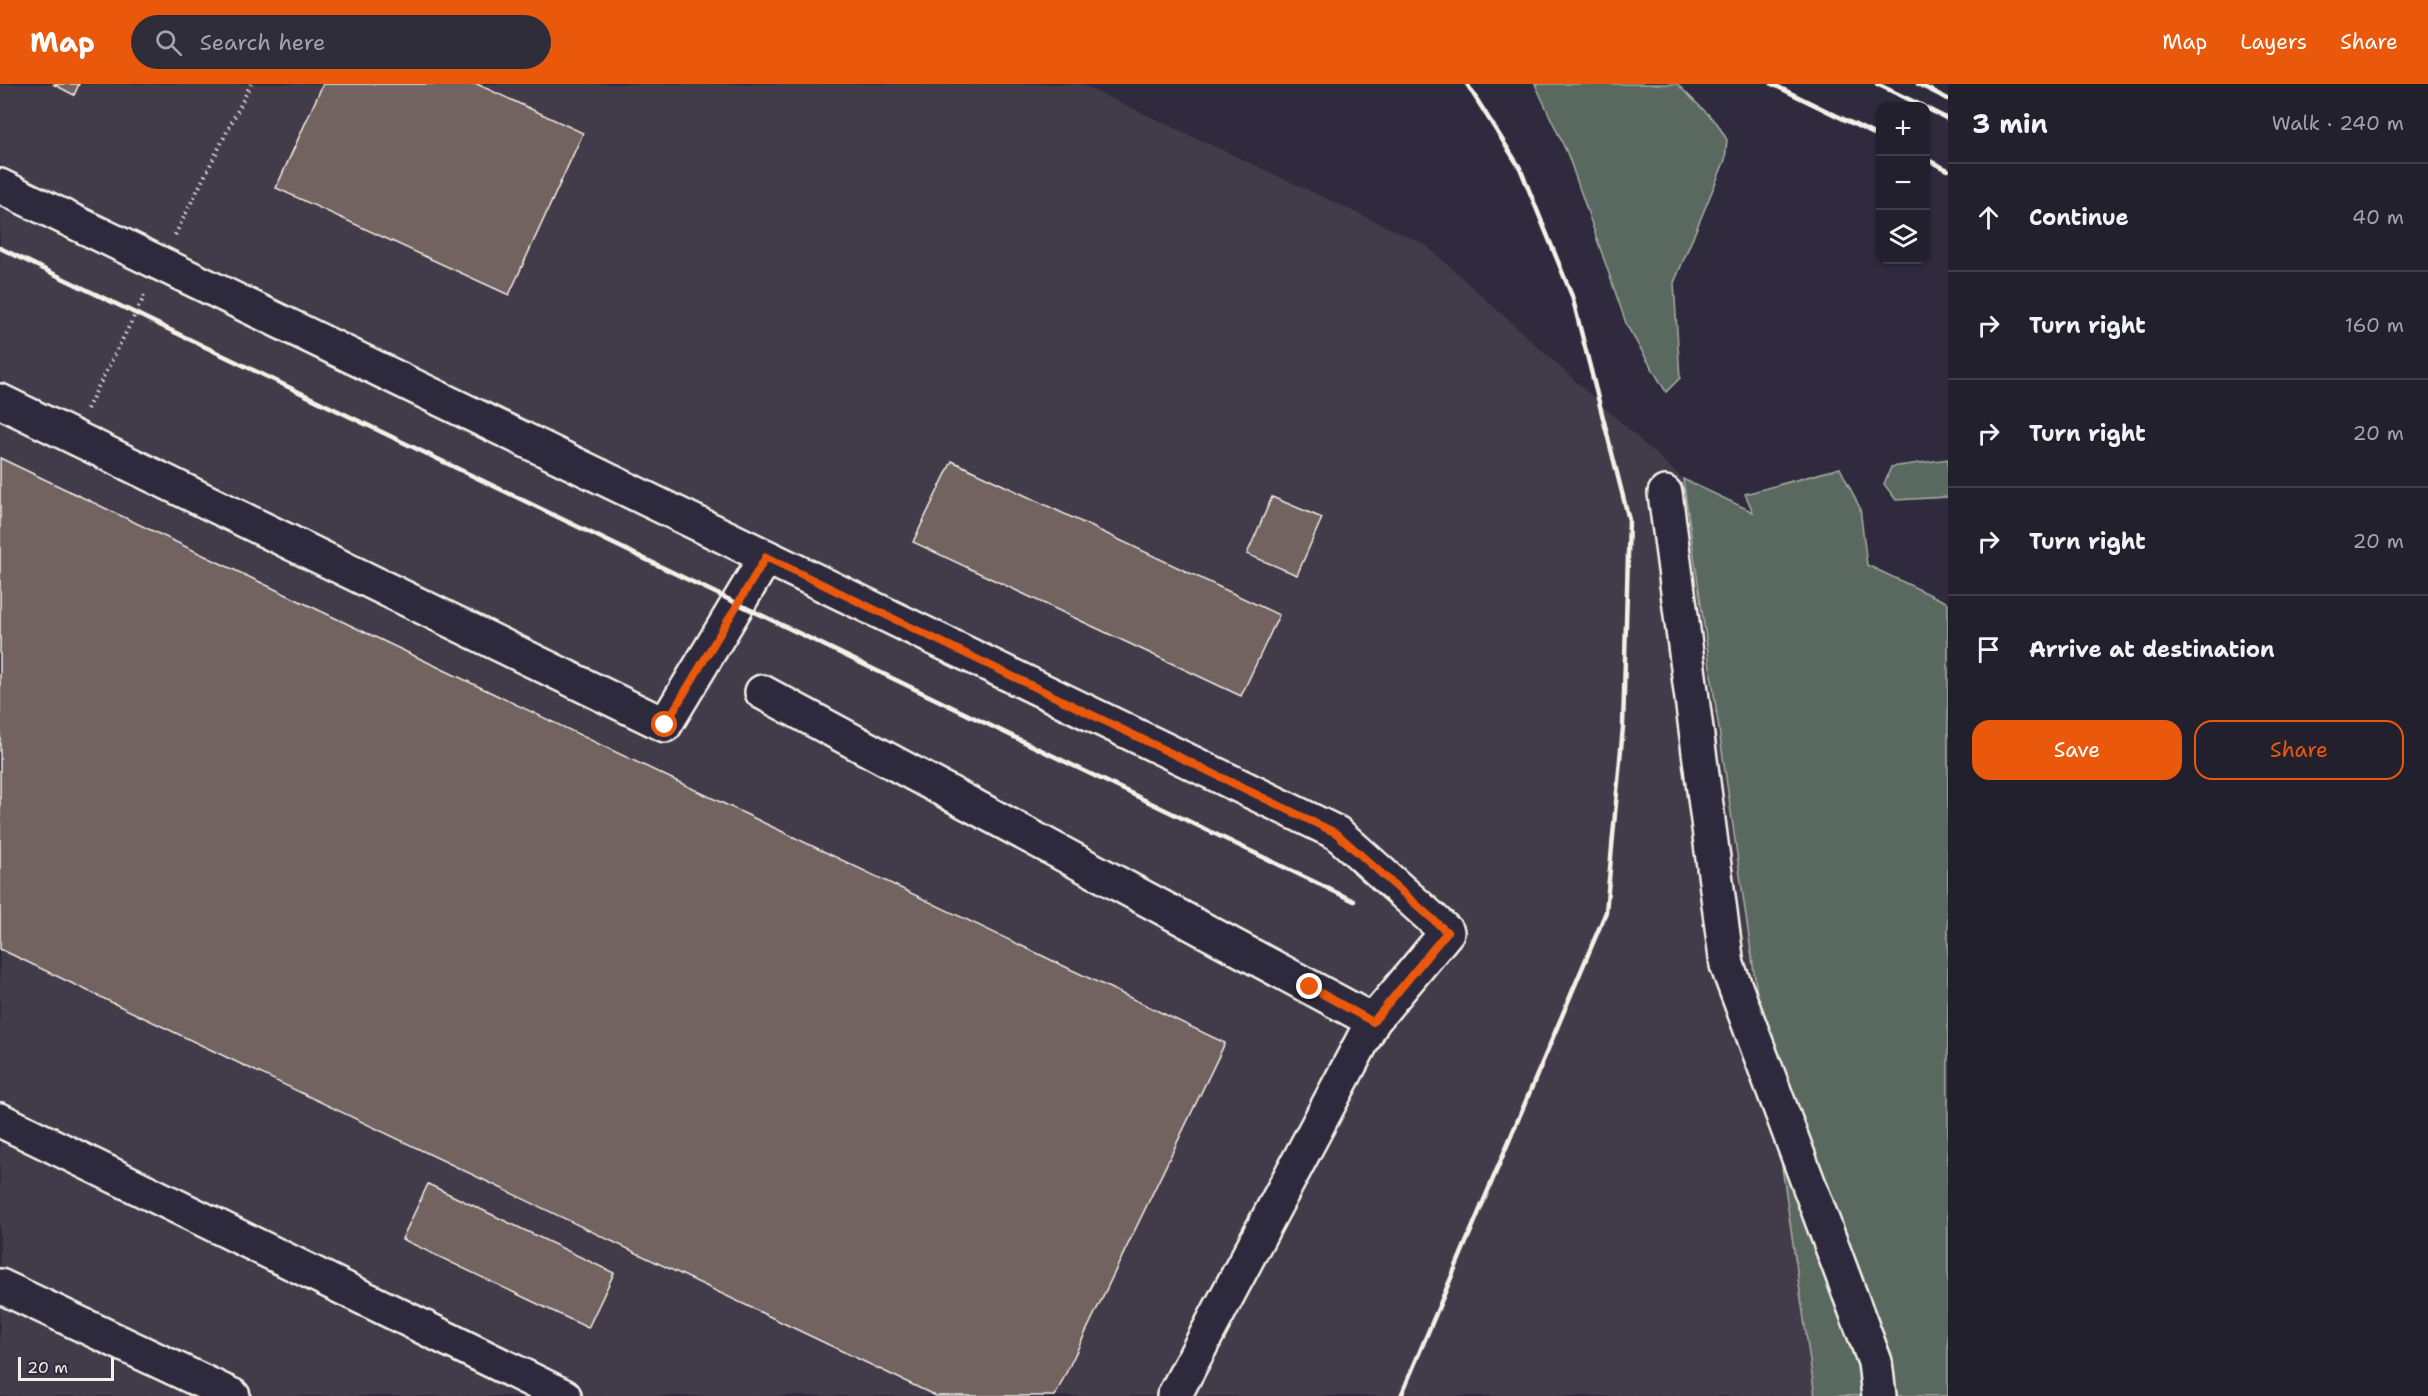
<!DOCTYPE html>
<html lang="en">
<head>
<meta charset="utf-8">
<style>
	:root { --surface:#23202e; --page:#2f2d3a; --text:#f1f3f6; --muted:#a3a3aa; --line:#403e4a; --accent:#ea580c }
	body { margin:0; font-family:"Shantell Sans",sans-serif; background:var(--page); color:var(--text) }
	.controls { position:absolute; right:18px; top:18px; display:grid; overflow:hidden; border-radius:12px; box-shadow:0 2px 4px #0004 }
	.controls button { width:54px; height:54px; display:grid; place-items:center; padding:0; border:0; border-bottom:2px solid var(--line); background:var(--surface); color:var(--text); font:30px sans-serif }
	.scale { position:absolute; left:18px; bottom:15px; width:96px; box-sizing:border-box; padding-left:6px; border:3px solid #f4f1e8; border-top:0; font-size:16px; line-height:21px; white-space:nowrap; color:#f4f1e8; -webkit-text-stroke:4px #2f2a3d; paint-order:stroke }
	.stop { position:absolute; width:18px; height:18px; margin:-14px; border:4px solid #ea580c; border-radius:50%; background:#fff }
	.stop.end { background:#ea580c; border-color:#fff; box-shadow:0 2px 6px #0008 }
	.list { margin:0; padding:0; list-style:none }
	h2 { display:flex; justify-content:space-between; align-items:center; height:78px; margin:0; padding:0 24px; font-size:26px }
	h2 small { font-size:20px; font-weight:400; color:var(--muted) }
	.list li { display:grid; grid-template-columns:39px 1fr auto; gap:18px; align-items:center; box-sizing:border-box; height:108px; padding:0 24px; border-top:2px solid var(--line) }
	.list b { display:block; font-size:22px; white-space:nowrap }
	.list em { font-size:20px; font-style:normal; color:var(--muted) }
	.actions { display:flex; gap:12px; padding:18px 24px }
	.actions a { flex:1; padding:14px 0; border:2px solid var(--accent); border-radius:18px; text-align:center; font-size:21px; color:var(--accent) }
	.actions .main { background:var(--accent); color:#fff }
	.icon { flex:none; width:33px; height:33px; fill:none; stroke:currentColor; stroke-width:2; stroke-linecap:round; stroke-linejoin:round }
	.map { position:relative; flex:none; width:1948px; height:1312px; overflow:hidden }
	header { display:flex; align-items:center; gap:36px; box-sizing:border-box; height:84px; padding:0 30px; background:var(--accent); color:#fff }
	header strong { font-size:28px }
	nav { display:flex; gap:33px; margin-inline-start:auto; font-size:21px }
	.search { width:420px; height:54px; background:var(--page); display:flex; align-items:center; gap:15px; box-sizing:border-box; padding:0 21px; border-radius:33px; color:var(--muted); font-size:22px }
	main { display:flex }
	aside { flex:1; background:var(--surface) }
	.map>svg:first-child { display:block }
	.built { fill:#433b48 }
	.green { fill:#5a6960; stroke:#a7ada4; stroke-width:1.5 }
	.building { fill:#726360; stroke:#f4f1e8; stroke-width:1.5 }
	.lines { fill:none; stroke-linecap:round; stroke-linejoin:round }
	.minor-casing { stroke:#f4f1e8; stroke-width:38 }
	.path { stroke:#f4f1e8; stroke-width:4; stroke-dasharray:1.5 4.5; stroke-linecap:butt }
	.minor { stroke:#2f2a3d; stroke-width:33 }
	.rail { stroke:#f4f1e8; stroke-width:4.5 }
	.route { stroke:#ea580c; stroke-width:8 }
</style>
</head>
<body>
<header>
<strong>Map</strong>
<div class="search"><svg class="icon" aria-label="search" viewBox="0 0 24 24"><circle cx="10" cy="10" r="6"/><path d="M15 15l6 6"/></svg>Search here</div>
<nav><a>Map</a><a>Layers</a><a>Share</a></nav>
</header>
<main>
<div class="map">
<svg width="1948" height="1312" viewBox="0 0 1948 1312">
	<rect width="100%" height="100%" fill="#2f2a3d"/>
	<filter id="ink" filterUnits="userSpaceOnUse"><feTurbulence type="fractalNoise" baseFrequency=".0167" numOctaves="2"/><feDisplacementMap in="SourceGraphic" scale="12" xChannelSelector="R" yChannelSelector="G"/><feConvolveMatrix kernelMatrix="1 2 1 2 8 2 1 2 1" color-interpolation-filters="sRGB"/></filter>
	<g filter="url(#ink)">
		<path class="built" d="M0,0H1080L1426,161L1683,395L1815,1312H0Z"/>
		<g class="green">
			<path d="M1535,0H1677L1717,39L1727,56L1725,76L1674,199L1680,294L1666,308L1627,242L1568,71Z"/>
			<path d="M1948,375V413L1896,416L1884,400L1891,383Z"/>
			<path d="M1840,384L1860,424L1867,481L1948,519V1312H1815L1683,395L1753,428L1745,410Z"/>
		</g>
		<g class="building">
			<path d="M53,0H79L74,11Z"/>
			<path d="M323,0H477L583,49L509,211L276,104Z"/>
			<path d="M0,374L1225,959L1055,1312H936L0,865Z"/>
			<path d="M952,377L1279,531L1241,612L913,458Z"/>
			<path d="M1272,413L1322,434L1297,491L1247,470Z"/>
			<path d="M428,1100L614,1189L588,1244L402,1155Z"/>
		</g>
		<g class="lines">
			<g class="minor-casing">
				<g id="minor">
					<path d="M0,102L1337,749L1447,848L1373,937L1174,1312"/>
					<path d="M0,317L665,641L766,473"/>
					<path d="M1665,409L1727,881L1875,1278L1879,1312"/>
					<path d="M762,608L1373,937"/>
					<path d="M0,1036L564,1312"/>
					<path d="M0,1202L233,1312"/>
				</g>
			</g>
			<g class="path">
				<path d="M175,151L251,0"/>
				<path d="M87,325L146,209"/>
			</g>
			<use href="#minor" class="minor"/>
			<g class="rail">
				<path d="M1772,0L1880,53"/>
				<path d="M1877,0L1923,22"/>
				<path d="M1918,0L1948,15"/>
				<path d="M1926,24L1948,35"/>
				<path d="M1926,75L1948,86"/>
				<path d="M0,164L1354,817"/>
				<path d="M1401,1312L1606,828L1623,643L1629,436L1572,212L1520,84L1467,0"/>
			</g>
		</g>
	</g>
	<g class="lines" filter="url(#ink)">
		<path class="route" d="M665,641L766,473L1336,749L1447,848L1373,938L1310,903"/>
	</g>
</svg>
<div class="controls">
<button>+</button>
<button>−</button>
<button><svg class="icon" aria-label="layers" viewBox="0 0 24 24"><path d="M12 4l9 5-9 5-9-5zM3 14l9 5 9-5"/></svg></button>
</div>
<div class="scale">20 m</div>
<div class="stop" style="left:665px;top:641px"></div>
<div class="stop end" style="left:1310px;top:903px"></div>
</div>
<aside>
<h2>3 min<small>Walk · 240 m</small></h2>
<ul class="list">
<li><svg class="icon" aria-label="ahead" viewBox="0 0 24 24"><path d="M12 20V5M6 11l6-6 6 6"/></svg><div><b>Continue</b></div><em>40 m</em></li>
<li><svg class="icon" aria-label="right" viewBox="0 0 24 24"><path d="M7 20v-9h11M14 6l5 5-5 5"/></svg><div><b>Turn right</b></div><em>160 m</em></li>
<li><svg class="icon" aria-label="right" viewBox="0 0 24 24"><path d="M7 20v-9h11M14 6l5 5-5 5"/></svg><div><b>Turn right</b></div><em>20 m</em></li>
<li><svg class="icon" aria-label="right" viewBox="0 0 24 24"><path d="M7 20v-9h11M14 6l5 5-5 5"/></svg><div><b>Turn right</b></div><em>20 m</em></li>
<li><svg class="icon" aria-label="arrive" viewBox="0 0 24 24"><path d="M6 21V4h12l-3 4 3 4H6"/></svg><div><b>Arrive at destination</b></div></li>
</ul>
<div class="actions"><a class="main">Save</a><a>Share</a></div>
</aside>
</main>
</body>
</html>
